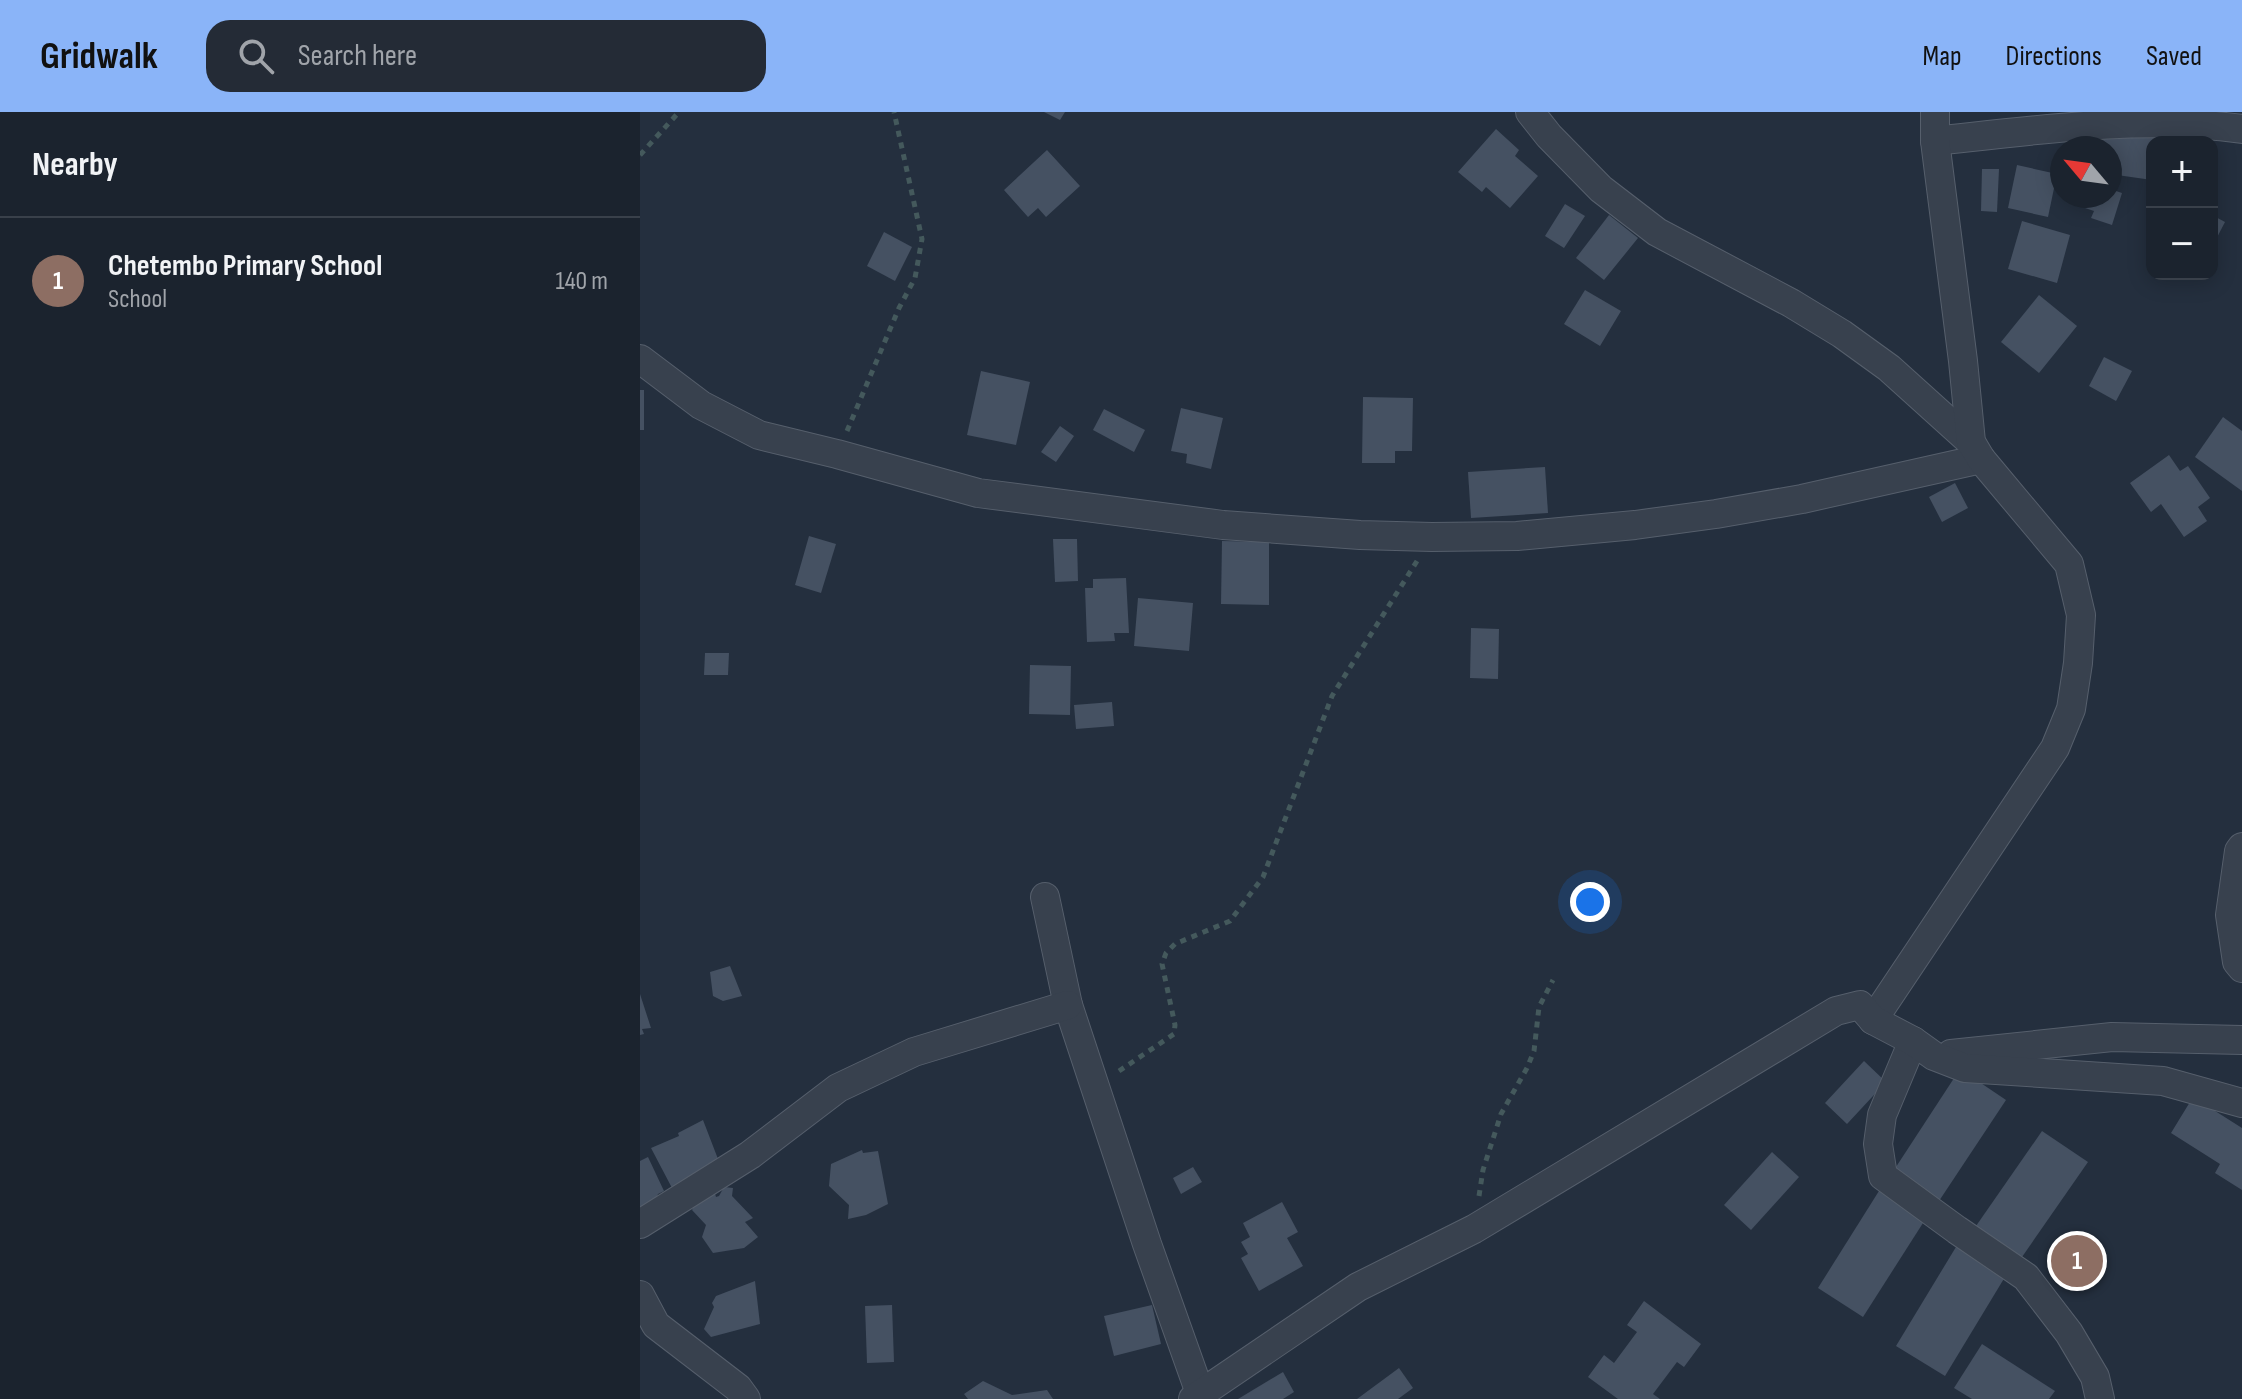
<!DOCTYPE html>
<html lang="en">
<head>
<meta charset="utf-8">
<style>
	:root { --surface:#1b232e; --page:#242b36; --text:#f1f3f6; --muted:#a0a4aa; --line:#39404a; --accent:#8ab4f8 }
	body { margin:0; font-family:"Sofia Sans Condensed",sans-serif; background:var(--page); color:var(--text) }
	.controls { position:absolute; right:24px; top:24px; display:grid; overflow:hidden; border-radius:16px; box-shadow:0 4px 20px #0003 }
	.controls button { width:72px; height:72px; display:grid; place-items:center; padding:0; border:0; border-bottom:2px solid var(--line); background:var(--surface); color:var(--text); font:40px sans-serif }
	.compass { position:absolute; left:1410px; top:24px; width:72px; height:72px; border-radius:50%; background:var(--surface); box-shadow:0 4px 20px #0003; rotate:299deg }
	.you { position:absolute; left:950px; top:790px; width:28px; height:28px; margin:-20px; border:6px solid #fff; border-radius:50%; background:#1a73e8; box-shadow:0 0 0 12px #1a73e833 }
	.badge { display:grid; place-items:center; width:52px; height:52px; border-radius:50%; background:var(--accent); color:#fff; font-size:26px; font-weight:700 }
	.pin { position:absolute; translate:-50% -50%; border:4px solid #fff; box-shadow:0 2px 8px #0006 }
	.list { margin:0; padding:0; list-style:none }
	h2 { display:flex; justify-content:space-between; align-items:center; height:104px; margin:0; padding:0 32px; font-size:34px }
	h2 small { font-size:26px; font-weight:400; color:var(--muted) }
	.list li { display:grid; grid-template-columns:52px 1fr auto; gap:24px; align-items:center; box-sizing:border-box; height:128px; padding:0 32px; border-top:2px solid var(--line) }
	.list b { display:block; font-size:30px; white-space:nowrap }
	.list p { margin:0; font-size:26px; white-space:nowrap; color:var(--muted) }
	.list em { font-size:26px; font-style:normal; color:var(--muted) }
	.icon { flex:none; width:44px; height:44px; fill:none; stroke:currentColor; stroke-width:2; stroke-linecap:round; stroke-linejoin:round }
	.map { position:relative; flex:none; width:1602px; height:1287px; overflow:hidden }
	header { display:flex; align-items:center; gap:48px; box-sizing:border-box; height:112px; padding:0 40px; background:var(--accent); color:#111 }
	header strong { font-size:38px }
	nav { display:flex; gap:44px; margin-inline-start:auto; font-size:28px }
	.search { width:560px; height:72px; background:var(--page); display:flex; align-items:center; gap:20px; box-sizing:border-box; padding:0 28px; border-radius:24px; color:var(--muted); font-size:30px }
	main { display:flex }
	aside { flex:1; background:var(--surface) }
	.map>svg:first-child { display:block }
	.building { fill:#455162 }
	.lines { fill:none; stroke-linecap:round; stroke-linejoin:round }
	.minor-casing { stroke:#565f6c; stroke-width:30 }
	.path { stroke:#44595c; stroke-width:5; stroke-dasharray:6 6; stroke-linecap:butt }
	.minor { stroke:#38414e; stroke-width:28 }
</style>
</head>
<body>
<header>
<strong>Gridwalk</strong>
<div class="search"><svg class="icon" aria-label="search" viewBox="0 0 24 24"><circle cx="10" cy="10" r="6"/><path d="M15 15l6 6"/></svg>Search here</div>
<nav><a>Map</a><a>Directions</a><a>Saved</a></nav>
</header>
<main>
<aside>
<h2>Nearby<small></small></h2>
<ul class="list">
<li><span class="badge" style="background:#8d6e63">1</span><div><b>Chetembo Primary School</b><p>School</p></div><em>140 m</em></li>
</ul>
</aside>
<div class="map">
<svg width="1602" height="1287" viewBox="0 0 1602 1287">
	<rect width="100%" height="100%" fill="#242f3e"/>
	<g class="building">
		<path d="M404,0H425L420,8Z"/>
		<path d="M1464,14L1529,22L1527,30H1512V68L1470,62V36H1461Z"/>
		<path d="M856,17L879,38L875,44L898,64L870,96L846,75L842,80L818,60Z"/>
		<path d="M407,38L440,74L406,105L398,96L388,105L364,78Z"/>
		<path d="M1377,53L1417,62L1408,105L1368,96Z"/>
		<path d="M1342,57H1359L1357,100L1341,99Z"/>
		<path d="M1470,77L1482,81L1472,113L1451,106L1454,99L1439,94L1443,84H1470Z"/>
		<path d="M925,92L945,104L924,136L905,124Z"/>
		<path d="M969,103L998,126L964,168L936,146Z"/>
		<path d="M1572,103L1585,110L1572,135Z"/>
		<path d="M1382,109L1430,123L1417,171L1368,157Z"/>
		<path d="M244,120L272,135L255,169L227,154Z"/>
		<path d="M945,178L981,199L960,234L924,212Z"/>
		<path d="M1399,183L1437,214L1399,261L1361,230Z"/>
		<path d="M1464,245L1492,259L1476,289L1449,274Z"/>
		<path d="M341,259L390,270L376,333L327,323Z"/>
		<rect x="0" y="278" width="4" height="40"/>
		<path d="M723,285L773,286L772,339H755V351H722Z"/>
		<path d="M541,296L583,306L571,357L546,351L547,342L531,339Z"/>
		<path d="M464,297L505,318L494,340L453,318Z"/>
		<path d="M1583,305L1602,319V379L1555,345Z"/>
		<path d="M420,314L434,324L416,350L401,340Z"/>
		<path d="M1529,343L1540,359L1548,354L1570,386L1558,395L1567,409L1544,425L1521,392L1511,400L1490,371Z"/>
		<path d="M905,355L908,401L831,406L828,360Z"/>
		<path d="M1315,371L1328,396L1302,410L1289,385Z"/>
		<path d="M169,424L196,432L181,481L155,473Z"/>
		<path d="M413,427H437L438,469L415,470Z"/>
		<path d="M582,429L629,430V493L581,492Z"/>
		<path d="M486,466L489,521H474L475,529L447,530L445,476H453V467Z"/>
		<path d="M498,486L553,491L549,539L494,534Z"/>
		<path d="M831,516L859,517L858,567L830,566Z"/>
		<path d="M65,541H89L88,563H64Z"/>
		<path d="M390,553L431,554L430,603L389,602Z"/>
		<path d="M472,590L474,614L436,617L434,593Z"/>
		<path d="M90,854L102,884L83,889L73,884L70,860Z"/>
		<path d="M0,882L11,916L2,917L4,922L0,923Z"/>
		<path d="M1224,949L1246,970L1207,1012L1185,991Z"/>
		<path d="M1320,957L1366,988L1299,1089L1254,1058Z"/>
		<path d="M1553,985L1602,1016V1078L1575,1061L1580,1052L1531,1021Z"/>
		<path d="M63,1008L78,1047L32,1076L11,1036L39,1024L38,1021Z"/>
		<path d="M1402,1019L1448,1050L1382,1145L1336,1114Z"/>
		<path d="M222,1038L223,1041L238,1039L248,1092L226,1103L208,1107L209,1093L189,1074L191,1052Z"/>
		<path d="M1132,1040L1159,1065L1111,1118L1084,1093Z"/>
		<path d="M8,1045L24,1079L18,1082L16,1087L0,1097V1049Z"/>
		<path d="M553,1055L562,1070L541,1082L533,1066Z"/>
		<path d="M1244,1071L1290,1100L1223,1205L1178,1176Z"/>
		<path d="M73,1075L76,1085L79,1084L84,1075L93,1076L92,1084L113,1106L105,1110L118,1125L104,1136L73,1141L62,1125L66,1113L52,1098L60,1083Z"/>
		<path d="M642,1090L658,1120L647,1126L663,1154L619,1179L601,1146L608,1142L601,1130L610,1125L603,1111Z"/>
		<path d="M1319,1130L1368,1160L1305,1264L1256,1234Z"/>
		<path d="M115,1169L120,1212L71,1225L64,1217L74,1195L72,1191L76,1184Z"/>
		<path d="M1004,1189L1061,1232L1044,1255L1037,1250L1013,1282L1020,1287H978L948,1265L964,1243L974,1251L997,1220L987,1213Z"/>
		<path d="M252,1193L254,1250L227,1251L225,1194Z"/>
		<path d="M512,1193L521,1232L474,1244L464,1204Z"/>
		<path d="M1342,1232L1415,1279L1409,1287H1332L1314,1276Z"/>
		<path d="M759,1256L773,1276L758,1287H717Z"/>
		<path d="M643,1260L654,1280L643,1287H598Z"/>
		<path d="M343,1269L372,1283L407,1278L413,1287H328L324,1282Z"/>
	</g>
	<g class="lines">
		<g class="minor-casing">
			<g id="minor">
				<path d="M890,0L909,24L961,77L1017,120L1151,191L1202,222L1249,256L1331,330"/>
				<path d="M1295,29C1397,18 1500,3 1602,17"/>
				<path d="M0,247L61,293L119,323L197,342L338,381L583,413L720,423L792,425L877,424L995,413L1076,402L1162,387L1341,347"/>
				<path d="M1602,735L1599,739L1590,803L1597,850L1602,856"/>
				<path d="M405,785L428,893L507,1132L560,1281"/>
				<path d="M1233,908L1415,636L1431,597L1438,551L1441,503L1429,452L1341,347L1331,330L1323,249L1295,29V0"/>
				<path d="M1273,929L1242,1003L1238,1032L1243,1064L1317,1118L1386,1165L1429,1221L1455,1265L1460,1287"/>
				<path d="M1311,942L1472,925L1602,928"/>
				<path d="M0,1112L110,1043L198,976L274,940L428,893"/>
				<path d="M0,1183L16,1213L98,1276L106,1287"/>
				<path d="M553,1287L718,1175L834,1117L1196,899L1220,893L1233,908L1273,929L1294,944L1325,956L1523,969L1602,991"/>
			</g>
		</g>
		<g class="path">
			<path d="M0,43L39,0"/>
			<path d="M207,319L259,196L275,166L282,127L254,0"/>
			<path d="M479,959L534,922L535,913L522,852L526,841L535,832L590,809L623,765L692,584L777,449"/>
			<path d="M839,1084L843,1058L861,1002L887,956L894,939L899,895L913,868"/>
		</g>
		<use href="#minor" class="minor"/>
	</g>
</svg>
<div class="controls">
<button>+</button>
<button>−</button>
</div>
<svg class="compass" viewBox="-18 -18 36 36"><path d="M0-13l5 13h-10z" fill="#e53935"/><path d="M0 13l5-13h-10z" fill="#a0a4aa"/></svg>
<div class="you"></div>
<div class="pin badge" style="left:1437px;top:1149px;background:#8d6e63">1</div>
</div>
</main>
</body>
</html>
